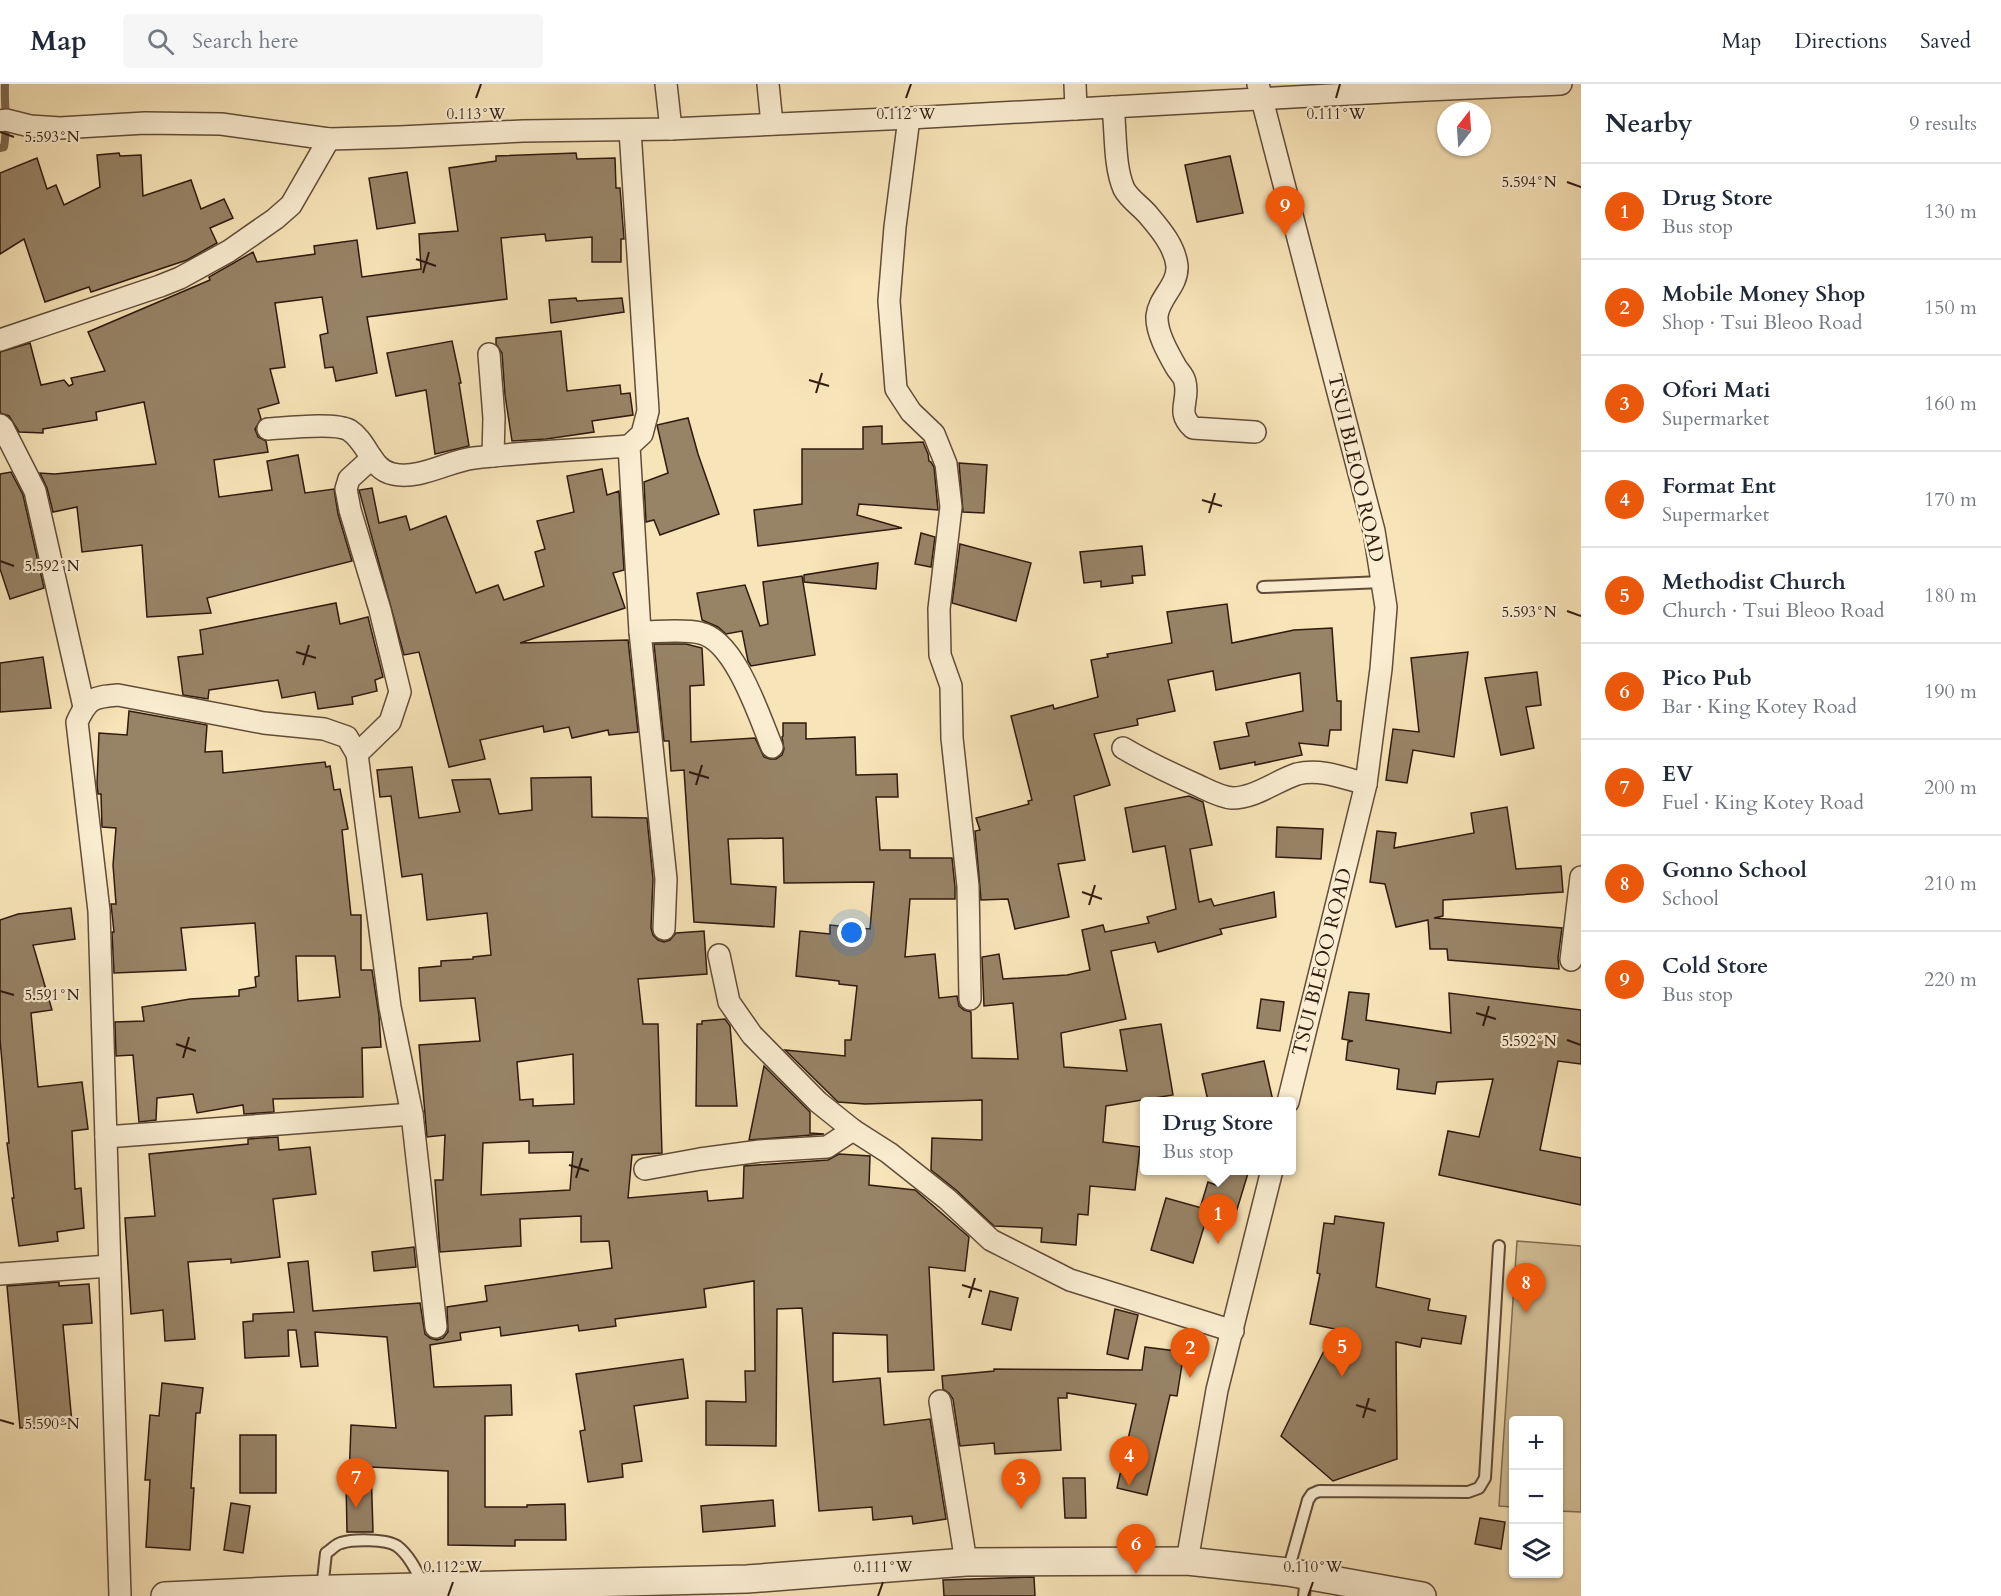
<!DOCTYPE html>
<html lang="en">
<head>
<meta charset="utf-8">
<style>
	:root { --surface:#fff; --page:#f6f6f7; --text:#1f2937; --muted:#747a83; --line:#e0e1e3; --accent:#ea580c }
	body { margin:0; font-family:Cardo,serif; background:var(--page); color:var(--text) }
	.controls { position:absolute; right:18px; bottom:18px; display:grid; overflow:hidden; border-radius:6px; box-shadow:0 2px 4px #0004 }
	.controls button { width:54px; height:54px; display:grid; place-items:center; padding:0; border:0; border-bottom:2px solid var(--line); background:var(--surface); color:var(--text); font:30px sans-serif }
	.compass { position:absolute; left:1437px; top:18px; width:54px; height:54px; border-radius:50%; background:var(--surface); box-shadow:0 2px 4px #0004; rotate:17deg }
	.you { position:absolute; left:852px; top:849px; width:21px; height:21px; margin:-15px; border:4px solid #fff; border-radius:50%; background:#1a73e8; box-shadow:0 0 0 9px #1a73e833 }
	.badge { display:grid; place-items:center; width:39px; height:39px; border-radius:50%; background:var(--accent); color:#fff; font-size:20px; font-weight:700 }
	.pin { position:absolute; translate:-50% -50px; filter:drop-shadow(0 2px 3px #0008) }
	.pin::after { content:''; position:absolute; top:32px; width:21px; height:18px; background:inherit; clip-path:polygon(0 0,100% 0,50% 100%) }
	.popup { position:absolute; left:1140px; top:1013px; width:156px; height:78px; box-sizing:border-box; display:grid; place-content:center; border-radius:6px; background:var(--surface); filter:drop-shadow(0 2px 4px #0005); font-size:20px; white-space:nowrap; color:var(--muted) }
	.popup b { font-size:22px; color:var(--text) }
	.popup::after { content:''; position:absolute; left:50%; top:100%; margin-left:-12px; border:12px solid transparent; border-top-color:var(--surface) }
	.list { margin:0; padding:0; list-style:none }
	h2 { display:flex; justify-content:space-between; align-items:center; height:78px; margin:0; padding:0 24px; font-size:26px }
	h2 small { font-size:20px; font-weight:400; color:var(--muted) }
	.list li { display:grid; grid-template-columns:39px 1fr auto; gap:18px; align-items:center; box-sizing:border-box; height:96px; padding:0 24px; border-top:2px solid var(--line) }
	.list b { display:block; font-size:22px; white-space:nowrap }
	.list p { margin:0; font-size:20px; white-space:nowrap; color:var(--muted) }
	.list em { font-size:20px; font-style:normal; color:var(--muted) }
	.icon { flex:none; width:33px; height:33px; fill:none; stroke:currentColor; stroke-width:2; stroke-linecap:round; stroke-linejoin:round }
	.map { position:relative; flex:none; width:1581px; height:1512px; overflow:hidden }
	header { display:flex; align-items:center; gap:36px; box-sizing:border-box; height:84px; padding:0 30px; background:var(--surface); border-bottom:2px solid var(--line) }
	header strong { font-size:28px }
	nav { display:flex; gap:33px; margin-inline-start:auto; font-size:21px }
	.search { width:420px; height:54px; background:var(--page); display:flex; align-items:center; gap:15px; box-sizing:border-box; padding:0 21px; border-radius:6px; color:var(--muted); font-size:22px }
	main { display:flex }
	aside { flex:1; background:var(--surface) }
	.map>svg:first-child { display:block }
	.green { fill:#d5c29b; stroke:#826e54; stroke-width:1.5 }
	.lines { fill:none; stroke-linecap:round; stroke-linejoin:round }
	.stream { stroke:#7e6a51; stroke-width:8 }
	.building { fill:#978366; stroke:#2f1a0e; stroke-width:1.5; fill-rule:evenodd }
	.service-casing { stroke:#614c38; stroke-width:14 }
	.minor-casing { stroke:#614c38; stroke-width:24 }
	.tertiary-casing { stroke:#614c38; stroke-width:30 }
	.service { stroke:#faedd1; stroke-width:10 }
	.minor { stroke:#faedd1; stroke-width:21 }
	.tertiary { stroke:#faedd1; stroke-width:27 }
	.ticks { fill:none; stroke:#2f1a0e; stroke-width:2 }
	.labels { text-anchor:middle; dominant-baseline:central; stroke-width:4.5; stroke-linejoin:round; paint-order:stroke }
	.street-label { font-size:20px; fill:#2f1a0e; stroke:#faedd1 }
	.ticks-label { font-size:15px; text-anchor:middle; fill:#2f1a0e; stroke:#faedd1; stroke-width:4.5; stroke-linejoin:round; paint-order:stroke }
</style>
</head>
<body>
<header>
<strong>Map</strong>
<div class="search"><svg class="icon" aria-label="search" viewBox="0 0 24 24"><circle cx="10" cy="10" r="6"/><path d="M15 15l6 6"/></svg>Search here</div>
<nav><a>Map</a><a>Directions</a><a>Saved</a></nav>
</header>
<main>
<div class="map">
<svg width="1581" height="1512" viewBox="0 0 1581 1512">
	<rect width="100%" height="100%" fill="#f7e4b8"/>
	<filter id="stains"><feTurbulence type="fractalNoise" baseFrequency=".00333" numOctaves="4"/><feColorMatrix values="0 0 0 0 .2 0 0 0 0 .09 0 0 0 0 .02 0 0 0 .5 -.17"/></filter>
	<radialGradient id="worn" r=".72"><stop offset=".6" stop-color="#630" stop-opacity="0"/><stop offset="1" stop-color="#630" stop-opacity=".3"/></radialGradient>
	<path class="green" d="M1517,1157L1581,1162V1428L1559,1427L1558,1336H1514L1513,1423L1499,1422Z"/>
	<g class="lines">
		<path class="stream" d="M0,64L4,63C8,42 4,21 5,0"/>
	</g>
	<g class="building">
		<path d="M119,69L120,72L141,71L143,112L191,96L201,125L224,115L233,134L210,144L217,159L187,176L91,208L89,203L45,218L24,155L0,170V89L37,74L47,105L56,101L64,121L100,103L97,71Z"/>
		<path d="M576,69L577,75L615,74L616,104H620L624,155H621V178H592V153L546,157L545,150L501,154L507,215L367,233L377,289L336,297L333,283L325,284L320,251L328,249L322,213L275,219L285,283L270,285L279,319L258,325L261,335L255,345L258,353L266,357L268,368L214,376L219,413L272,406L267,377L298,371L305,409L334,405L338,430L352,477L207,514L211,529L147,533L142,461L82,468L77,423L53,428L47,404L40,389L55,390L156,380L144,318L96,328L97,336L43,345V349L19,348L9,332L0,329V268L30,259L41,301L64,296L69,302L73,300L71,294L105,287L88,248L210,196L209,193L253,168L257,178L315,170L314,162L357,156L362,193L421,185L419,150L458,147L449,84L496,77V72Z"/>
		<path d="M1230,72L1243,129L1197,138L1185,81Z"/>
		<path d="M407,88L415,139L377,145L369,94Z"/>
		<path d="M576,214L577,217L622,214L624,228L551,239L549,216Z"/>
		<path d="M561,247L567,307L620,301L621,310L630,309L633,331L592,337L594,348L546,355L512,357L505,311L502,269L496,260V254Z"/>
		<path d="M452,257L461,299H459L469,362L435,370L426,306L396,312L387,269Z"/>
		<path d="M688,334L698,370L719,430L660,451L654,436L646,438L644,398L668,389L657,341Z"/>
		<path d="M882,342V360L923,358L928,370L929,377L931,378L934,383L938,426L859,420L857,431L902,444L758,462L754,426L802,420V365H863V343Z"/>
		<path d="M959,379L987,381L984,429L963,428Z"/>
		<path d="M602,385L607,411L619,407L624,486L613,489L625,524L520,559L628,556L638,648L609,651L608,646L572,654L569,643L544,648L543,642L480,656L485,675L449,683L419,568L404,571L359,406L372,404L379,439L406,432L410,446L446,432L476,509L498,501L504,516L544,502L535,468L545,465L537,437L574,428L567,392Z"/>
		<path d="M11,388L23,411L44,504L10,515L0,485V390Z"/>
		<path d="M921,449L935,453L931,483L915,480Z"/>
		<path d="M960,460L1031,479L1016,537L952,519Z"/>
		<path d="M1142,462L1145,491L1132,492L1133,499L1101,503V497L1084,499L1080,468Z"/>
		<path d="M878,479L876,505L804,498V491Z"/>
		<path d="M802,492L815,571L751,582L748,577L742,547L726,550L718,543L702,536L697,509L745,501L760,542L768,540L763,498Z"/>
		<path d="M336,519L340,540L368,533L383,593L375,596L377,607L352,613L353,620L318,625L315,608L282,614L278,596L209,606L208,615L183,611L178,573L203,570L200,546Z"/>
		<path d="M1227,520L1232,559L1294,546L1332,544L1337,617H1341V646H1330L1328,662L1299,659L1302,671L1255,681V678L1220,685L1214,658L1249,652L1246,639L1303,627L1300,589L1216,606L1213,587L1168,596L1175,627L1137,635L1138,641L1094,650L1110,701L1074,712L1085,776L1058,780L1069,833L1015,845L1008,815L981,816L975,747L980,746L976,734L1029,720L1028,717L1032,716L1011,632L1053,621L1054,625L1098,613L1091,576L1108,573L1107,570L1172,559L1167,528Z"/>
		<path d="M654,560H686L702,564L704,601L690,602L691,658L755,654L764,673L770,675H776L782,671L784,665L782,653L783,652V639H806V655L855,653L856,691L897,690L898,713H876L880,766H910V774H952L955,803V815H910L905,873L935,870L939,914L957,912L959,922L964,926L971,928L972,974L1018,975L1013,919L984,922L982,873L999,870L1003,895L1067,891L1090,886L1082,846L1103,841L1105,848L1149,839L1147,833L1176,825L1165,762L1133,768L1125,724L1189,712L1203,718L1212,761L1190,765L1199,818L1211,815L1214,822L1274,808L1276,833L1220,845L1222,850L1158,868L1155,858L1111,867L1126,935L1061,949L1064,983L1127,987L1120,946L1161,940L1173,1011L1106,1022L1103,1058L1140,1063L1135,1106L1090,1102L1088,1131L1078,1130L1076,1161L1041,1158L1042,1144L994,1142L956,1106L931,1086L932,1054L982,1056V1016L865,1020L838,1018L785,966L845,972V956H851L857,902L839,900V897L796,892L800,847L830,850V841L870,845L874,798L784,799L783,754L728,755L731,800L776,803L774,843L694,838L684,686L671,687L669,657H664Z"/>
		<path d="M1468,568L1454,673L1413,666L1407,699L1386,696L1393,645L1419,648L1411,574Z"/>
		<path d="M43,573L51,624L0,628V579Z"/>
		<path d="M1537,588L1541,621L1526,623L1534,664L1501,671L1485,594Z"/>
		<path d="M129,627L207,641L205,668L222,667L223,689L325,678L326,683L330,682L334,706L340,705L348,745L342,746L351,831H361V886H372L379,932L381,963L362,964L363,1013L273,1015L274,1028L244,1030L243,1021L197,1029L193,1010L157,1014L156,1036L139,1038L133,971L116,972L115,938L144,937L142,923L190,915L239,912V906L256,903L255,893L259,892L255,839L181,844L186,886L114,889L112,848H114L111,820H116L113,781L116,744L102,743L101,710H98L97,700L99,649L127,651ZM296,872H335L340,913L298,917Z"/>
		<path d="M412,683L419,734L460,728L452,696L490,695L499,730L532,726L531,694L591,693L592,733L647,734L653,795L651,844L653,851L658,856L664,858L670,856L676,849L704,847L707,890L638,895L643,940H658L662,1069L632,1071L628,1114L707,1107L708,1117L743,1114L744,1082L828,1076L839,1070L870,1072L869,1101L915,1106L969,1153L965,1187L929,1183L934,1286L888,1288L887,1251L833,1249V1298L880,1294L884,1341L930,1335L946,1435L913,1440L912,1432L873,1436L872,1423L819,1427L802,1224L777,1225L776,1362L706,1361V1317L746,1318L745,1287H755L754,1197L704,1205L706,1223L615,1235L616,1242L579,1247L578,1241L501,1252L500,1243L460,1249L461,1256L430,1261L434,1303L511,1301L512,1331L485,1332V1423H527V1421L565,1420L566,1456H515V1462L448,1461V1387L371,1383L373,1448H347L346,1396L349,1395L351,1341L396,1344L387,1253L315,1248L318,1282L301,1283L296,1246H288L289,1272L245,1274L243,1238L253,1237V1230L294,1228L288,1179L308,1177L313,1227L420,1219L425,1250L430,1254L437,1256L443,1254L448,1248L447,1223L487,1217L485,1202L612,1184L609,1157L581,1158V1132L520,1135L521,1162L440,1168L435,1096H443L445,1051L427,1053L419,961L480,957L475,914L420,917L419,884L441,882V877L473,875V873L491,871L487,829L427,836L422,790L402,793L391,712L380,713L377,686ZM573,970L574,1020L533,1022V1015L520,1016L517,978ZM529,1057V1069L573,1068L570,1106L481,1111L483,1059Z"/>
		<path d="M1507,723L1516,785L1561,782L1563,808L1443,816V832L1434,834L1562,844L1558,874L1559,885L1448,876L1447,865H1430L1428,836L1396,843L1385,800L1370,798L1377,747L1396,749L1394,764L1474,749L1471,729Z"/>
		<path d="M1277,743L1323,745L1321,775L1276,773Z"/>
		<path d="M71,824L75,855L33,861L52,926L31,929L38,1003L82,998L88,1045L72,1047L75,1105L81,1104L84,1144L57,1148L58,1157L19,1162L12,1114H14L7,1059H9L0,955V836L18,830Z"/>
		<path d="M1349,908L1369,910L1366,936L1451,949L1449,909L1581,926V980L1558,977L1540,1066L1581,1074V1121L1439,1091L1448,1047L1479,1053L1493,995L1437,998L1435,1010L1397,1005L1399,985L1346,976L1348,958L1353,957L1342,955Z"/>
		<path d="M1261,915L1284,918L1280,947L1257,944Z"/>
		<path d="M725,935L730,942L737,1022H696L697,940H702V937Z"/>
		<path d="M1264,977L1273,1017H1208L1202,990Z"/>
		<path d="M764,982L810,1028V1049L824,1050L749,1056Z"/>
		<path d="M278,1053L279,1066L310,1063L316,1110L273,1115L280,1173L231,1179V1175L188,1178L195,1255L165,1257L163,1226L131,1230L125,1134L155,1132L149,1070L248,1060V1055Z"/>
		<path d="M1220,1086H1249L1235,1132L1201,1121L1208,1098L1216,1101Z"/>
		<path d="M1166,1114L1209,1126L1193,1179L1151,1166Z"/>
		<path d="M1335,1132L1384,1139L1376,1203L1430,1215L1428,1226L1466,1232L1461,1260L1422,1254L1420,1263L1396,1258L1397,1375L1333,1397L1281,1352L1335,1245L1310,1240L1320,1190L1317,1189L1324,1139L1334,1140Z"/>
		<path d="M414,1163L416,1183L374,1187L372,1168Z"/>
		<path d="M59,1198V1202L89,1200L92,1239L63,1241L72,1339L20,1344L7,1202Z"/>
		<path d="M990,1207L1018,1214L1011,1246L982,1240Z"/>
		<path d="M1115,1225L1138,1231L1128,1275L1107,1270Z"/>
		<path d="M1145,1263L1184,1268L1177,1312L1170,1311L1147,1411L1117,1404L1136,1320L1067,1309V1314H1058L1061,1366L995,1370L994,1359L960,1362L953,1315L949,1309L943,1305L942,1292L994,1287V1285L1142,1286Z"/>
		<path d="M683,1275L688,1314L634,1322L642,1377L622,1380L623,1393L588,1398L580,1347L585,1346L576,1290Z"/>
		<path d="M162,1299L203,1304L200,1329H196L191,1404H194L190,1466L146,1463L150,1396H145L150,1331L159,1332Z"/>
		<rect x="240" y="1351" width="36" height="58"/>
		<path d="M1063,1394H1085L1086,1434H1065Z"/>
		<path d="M773,1416L775,1442L703,1448L701,1422Z"/>
		<path d="M231,1419L250,1422L243,1469L224,1466Z"/>
		<path d="M1480,1434L1505,1438L1501,1465L1475,1460Z"/>
		<path d="M1034,1493L1035,1512H944L943,1496Z"/>
	</g>
	<g class="lines">
		<g class="service-casing">
			<g id="service">
				<path d="M1263,503L1382,498"/>
				<path d="M1288,1487L1308,1416L1312,1410L1319,1407L1468,1408L1479,1404L1485,1394L1499,1162"/>
				<path d="M322,1505L326,1469C331,1466 336,1460 341,1459C353,1455 387,1455 397,1462C409,1471 416,1486 423,1500"/>
				<path d="M1304,1512L1306,1492"/>
			</g>
		</g>
		<g class="minor-casing">
			<g id="minor">
				<path d="M666,0L671,45"/>
				<path d="M768,0L772,40"/>
				<path d="M1075,0L1076,25"/>
				<path d="M1258,0L1374,447L1386,523L1381,585L1366,700L1288,1018"/>
				<path d="M1113,23C1116,48 1114,83 1124,105C1130,116 1141,122 1149,132C1161,146 1175,163 1177,182C1178,202 1159,213 1157,232C1156,248 1168,269 1176,283C1179,288 1184,292 1185,298C1190,317 1175,328 1193,344L1255,348"/>
				<path d="M909,34L895,143L889,217L896,305L911,328L934,350L946,380L951,423L939,525L940,571L951,602L952,654L968,802L970,915"/>
				<path d="M0,37L6,36L30,42L60,44L145,39L221,40L329,55L400,53L523,47L671,45L909,34L1404,7L1561,0"/>
				<path d="M630,46L648,327L642,350L629,362L640,548L666,795L664,845"/>
				<path d="M0,256L160,202L180,194L229,167L275,135L291,121L329,55"/>
				<path d="M489,270L494,334L493,372"/>
				<path d="M0,341L3,344L35,407L84,623"/>
				<path d="M268,345C285,344 335,338 349,346C368,358 371,386 393,390C420,396 448,377 474,374C525,368 577,366 629,362"/>
				<path d="M640,548C657,548 685,545 700,549C735,556 759,632 772,663"/>
				<path d="M1123,664C1147,678 1172,690 1197,701C1208,706 1220,713 1232,714C1255,714 1276,697 1297,690C1320,684 1344,694 1366,700"/>
				<path d="M357,670L390,638L400,608L380,526L350,426L346,405L349,395L372,374"/>
				<path d="M719,871L729,918L752,951L818,1018L853,1046L889,1069L947,1115L991,1156L1070,1196L1233,1247"/>
				<path d="M1571,876L1581,793"/>
				<path d="M106,1053L412,1030"/>
				<path d="M645,1085L700,1075L760,1067L827,1063L853,1046"/>
				<path d="M0,1190L109,1182"/>
				<path d="M940,1317L966,1478"/>
				<path d="M1187,1477L1217,1306L1272,1086"/>
				<path d="M120,1512L99,827L77,638C88,614 93,613 118,611L264,639L324,645L347,653L357,670L390,923L412,1030L436,1243"/>
			</g>
		</g>
		<g class="tertiary-casing">
			<path id="tertiary" d="M165,1512L294,1506L747,1495L966,1478L1187,1477L1288,1488L1422,1512"/>
		</g>
		<use href="#service" class="service"/>
		<use href="#minor" class="minor"/>
		<use href="#tertiary" class="tertiary"/>
	</g>
	<path class="ticks" d="M476,14L481,0M906,14L911,0M1336,14L1340,0M0,48L14,53M1567,98L1581,103M416,175L436,182M423,189L429,168M809,296L829,302M816,309L822,289M1202,416L1222,422M1209,429L1215,409M0,477L14,482M1567,527L1581,532M296,568L316,574M303,581L309,561M689,688L709,694M696,701L702,681M1082,808L1102,815M1089,821L1095,801M0,907L14,911M1476,929L1496,935M1483,942L1489,922M1567,956L1581,961M176,960L196,967M183,974L189,953M569,1081L589,1087M576,1094L582,1074M962,1201L982,1207M969,1214L975,1194M1356,1321L1376,1327M1363,1334L1369,1314M0,1336L14,1340M448,1512L453,1498M878,1512L883,1498M1308,1512L1313,1498"/>
	<g class="labels">
		<g class="street-label">
			<text transform="translate(1356 384) rotate(77)">TSUI BLEOO ROAD</text>
			<text transform="translate(1322 878) rotate(-76)">TSUI BLEOO ROAD</text>
		</g>
	</g>
	<g class="ticks-label">
		<text x="476" y="35">0.113°W</text>
		<text x="906" y="35">0.112°W</text>
		<text x="1336" y="35">0.111°W</text>
		<text x="52" y="58">5.593°N</text>
		<text x="1529" y="103">5.594°N</text>
		<text x="52" y="487">5.592°N</text>
		<text x="1529" y="533">5.593°N</text>
		<text x="52" y="916">5.591°N</text>
		<text x="1529" y="962">5.592°N</text>
		<text x="52" y="1345">5.590°N</text>
		<text x="453" y="1488">0.112°W</text>
		<text x="883" y="1488">0.111°W</text>
		<text x="1313" y="1488">0.110°W</text>
	</g>
	<rect width="100%" height="100%" filter="url(#stains)"/>
	<rect width="100%" height="100%" fill="url(#worn)"/>
</svg>
<div class="controls">
<button>+</button>
<button>−</button>
<button><svg class="icon" aria-label="layers" viewBox="0 0 24 24"><path d="M12 4l9 5-9 5-9-5zM3 14l9 5 9-5"/></svg></button>
</div>
<svg class="compass" viewBox="-18 -18 36 36"><path d="M0-13l5 13h-10z" fill="#e53935"/><path d="M0 13l5-13h-10z" fill="#747a83"/></svg>
<div class="you"></div>
<div class="pin badge" style="left:1218px;top:1160px">1</div>
<div class="popup"><b>Drug Store</b>Bus stop</div>
<div class="pin badge" style="left:1190px;top:1294px">2</div>
<div class="pin badge" style="left:1021px;top:1425px">3</div>
<div class="pin badge" style="left:1129px;top:1402px">4</div>
<div class="pin badge" style="left:1342px;top:1293px">5</div>
<div class="pin badge" style="left:1136px;top:1490px">6</div>
<div class="pin badge" style="left:356px;top:1424px">7</div>
<div class="pin badge" style="left:1526px;top:1229px">8</div>
<div class="pin badge" style="left:1285px;top:152px">9</div>
</div>
<aside>
<h2>Nearby<small>9 results</small></h2>
<ul class="list">
<li><span class="badge">1</span><div><b>Drug Store</b><p>Bus stop</p></div><em>130 m</em></li>
<li><span class="badge">2</span><div><b>Mobile Money Shop</b><p>Shop · Tsui Bleoo Road</p></div><em>150 m</em></li>
<li><span class="badge">3</span><div><b>Ofori Mati</b><p>Supermarket</p></div><em>160 m</em></li>
<li><span class="badge">4</span><div><b>Format Ent</b><p>Supermarket</p></div><em>170 m</em></li>
<li><span class="badge">5</span><div><b>Methodist Church</b><p>Church · Tsui Bleoo Road</p></div><em>180 m</em></li>
<li><span class="badge">6</span><div><b>Pico Pub</b><p>Bar · King Kotey Road</p></div><em>190 m</em></li>
<li><span class="badge">7</span><div><b>EV</b><p>Fuel · King Kotey Road</p></div><em>200 m</em></li>
<li><span class="badge">8</span><div><b>Gonno School</b><p>School</p></div><em>210 m</em></li>
<li><span class="badge">9</span><div><b>Cold Store</b><p>Bus stop</p></div><em>220 m</em></li>
</ul>
</aside>
</main>
</body>
</html>
